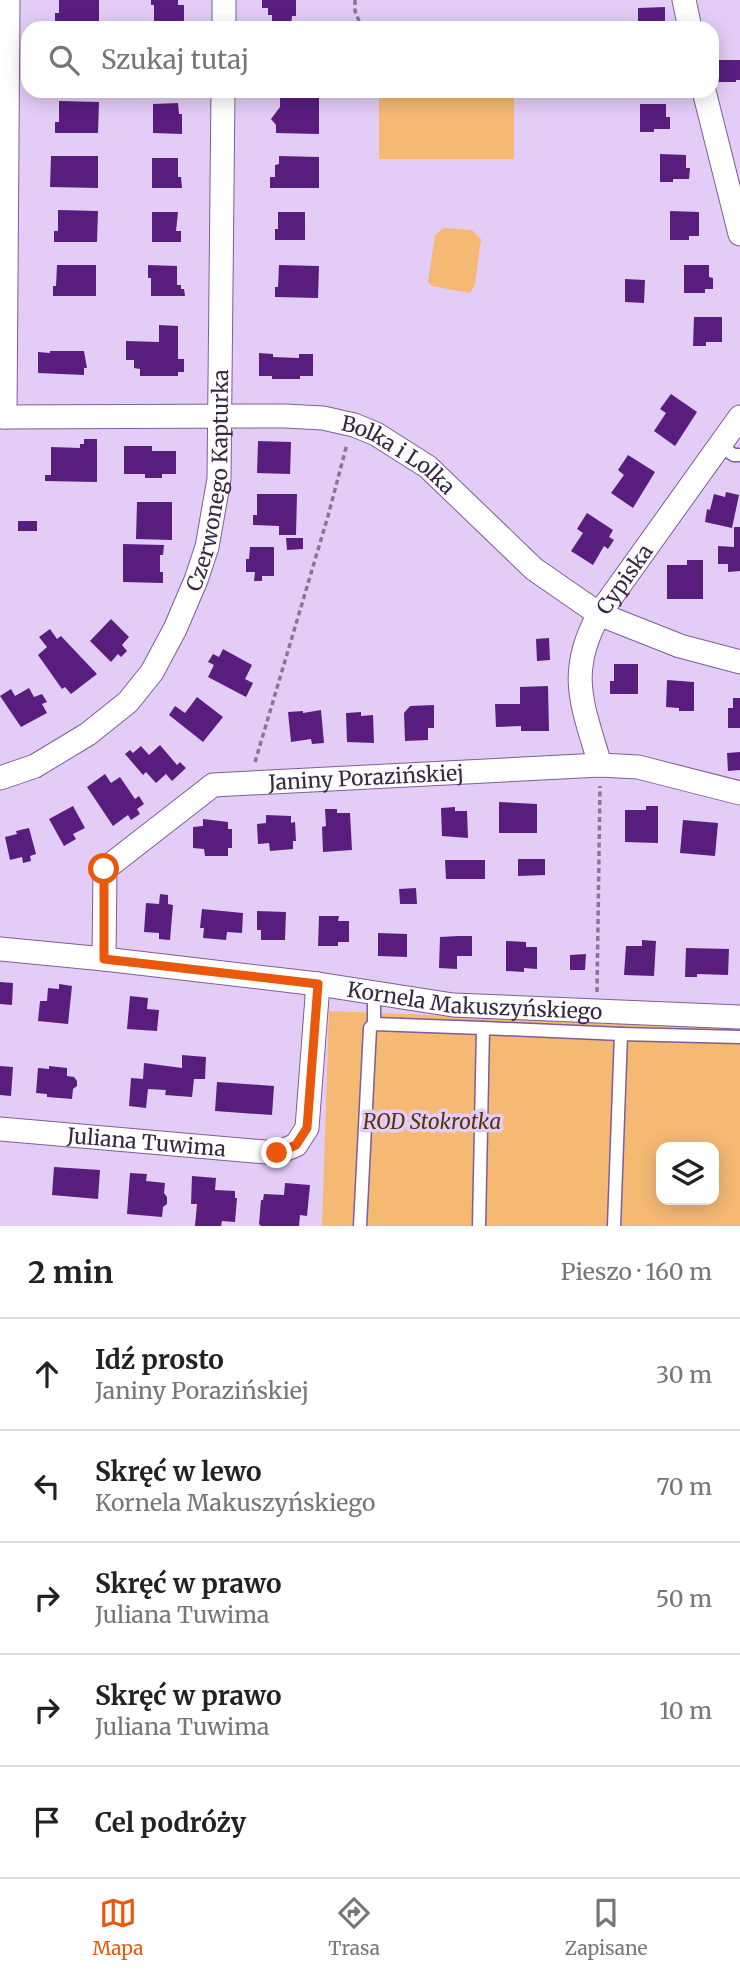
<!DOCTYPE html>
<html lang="pl">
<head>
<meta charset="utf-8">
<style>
	:root { --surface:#fff; --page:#f6f6f6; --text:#222; --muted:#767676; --line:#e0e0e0; --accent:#ea580c }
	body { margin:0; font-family:Merriweather,serif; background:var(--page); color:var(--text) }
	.controls { position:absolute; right:21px; bottom:21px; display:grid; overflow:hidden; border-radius:14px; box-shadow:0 4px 18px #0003 }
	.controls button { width:63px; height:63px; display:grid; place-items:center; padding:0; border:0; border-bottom:2px solid var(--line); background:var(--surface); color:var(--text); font:35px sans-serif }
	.stop { position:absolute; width:21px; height:21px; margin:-16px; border:5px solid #ea580c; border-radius:50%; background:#fff }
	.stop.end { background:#ea580c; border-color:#fff; box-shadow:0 2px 7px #0008 }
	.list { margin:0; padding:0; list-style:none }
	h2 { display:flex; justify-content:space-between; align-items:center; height:91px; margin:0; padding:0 28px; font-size:30px }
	h2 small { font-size:23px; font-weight:400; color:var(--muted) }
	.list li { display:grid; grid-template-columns:46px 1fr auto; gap:21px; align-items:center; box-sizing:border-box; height:112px; padding:0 28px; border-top:2px solid var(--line) }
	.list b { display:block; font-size:26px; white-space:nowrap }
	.list p { margin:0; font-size:23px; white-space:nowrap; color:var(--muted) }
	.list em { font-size:23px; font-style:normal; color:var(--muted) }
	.icon { flex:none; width:38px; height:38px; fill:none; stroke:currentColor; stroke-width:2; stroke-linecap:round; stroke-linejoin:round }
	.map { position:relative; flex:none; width:740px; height:1226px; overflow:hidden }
	.search { position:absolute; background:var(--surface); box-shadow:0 4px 18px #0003; left:21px; right:21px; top:21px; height:77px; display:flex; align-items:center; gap:18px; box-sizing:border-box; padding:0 24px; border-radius:21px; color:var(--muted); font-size:26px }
	.sheet { height:651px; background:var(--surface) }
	nav { display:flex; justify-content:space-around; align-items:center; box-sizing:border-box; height:98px; border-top:2px solid var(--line); background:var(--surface); font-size:19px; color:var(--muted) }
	nav a { display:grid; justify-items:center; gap:4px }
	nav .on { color:var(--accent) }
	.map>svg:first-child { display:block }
	.green { fill:#f5b974; fill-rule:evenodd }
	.building { fill:#591d7e }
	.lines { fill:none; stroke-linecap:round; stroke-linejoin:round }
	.service-casing { stroke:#7f5c9a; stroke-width:15 }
	.minor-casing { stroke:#7f5c9a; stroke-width:25 }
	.path { stroke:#887697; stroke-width:3.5; stroke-dasharray:5 3.5; stroke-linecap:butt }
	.service { stroke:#fff; stroke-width:12 }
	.minor { stroke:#fff; stroke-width:23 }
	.route { stroke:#ea580c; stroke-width:9 }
	.labels { text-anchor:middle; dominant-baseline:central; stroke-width:7; stroke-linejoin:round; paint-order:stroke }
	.street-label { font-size:21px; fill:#372843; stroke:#e3cdf6 }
	.park-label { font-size:21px; font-style:italic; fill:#573507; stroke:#e3cdf6 }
</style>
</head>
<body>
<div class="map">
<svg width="740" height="1226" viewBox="0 0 740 1226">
	<rect width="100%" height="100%" fill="#e3cdf6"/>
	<g class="green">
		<rect x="379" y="92" width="135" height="67"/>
		<path d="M444,228L472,230L481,239L475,285L470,293L432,286L428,282L435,235Z"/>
		<path d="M329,1011L740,1027V1226H322ZM661,1147H714V1200H661Z"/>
	</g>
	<g class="building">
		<path d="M59,0H99V25L55,24V13H59Z"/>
		<path d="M151,0H178V5H184V25L154,24V5H151Z"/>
		<path d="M262,0H296V16H292L291,26L272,25V15H268V8H262Z"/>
		<path d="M665,7V23L638,24V8Z"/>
		<path d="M712,60H740V80H736V82H718Z"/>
		<path d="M280,92H319V134L276,133V125L271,119L280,107Z"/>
		<path d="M59,101L99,102L98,133H55V122H59Z"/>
		<path d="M178,103L179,114H182V134L153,133V104Z"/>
		<path d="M640,104H666V117H670V129H654V132H640Z"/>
		<path d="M660,154L686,155V168H690L689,179H673V182H660Z"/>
		<path d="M51,156H98V188L50,187Z"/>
		<path d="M279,156L319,157V188H270V177H275V165L279,164Z"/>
		<path d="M152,158H178V177H181L182,188H152Z"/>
		<path d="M58,210L98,211L97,242H54V231H58Z"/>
		<path d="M670,211L699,212V236H689V240H670Z"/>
		<path d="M152,212H178L176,231H181V242H152Z"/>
		<path d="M278,212H305V240H275V229H278Z"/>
		<path d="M57,265H96V296H53V286H56Z"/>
		<path d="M148,265L177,266V285H181V289H184L185,296H151V278H148Z"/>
		<path d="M279,265L319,266L318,298L275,297V287H278Z"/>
		<path d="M684,265H709V277L713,278V289H705V293H684Z"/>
		<path d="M625,279L645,280L644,303L625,302Z"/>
		<path d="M694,317H722V342H706V346H693Z"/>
		<path d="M159,325L178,326V359H184V372H178V376H140V369L134,368V360H126V341L159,342Z"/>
		<path d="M50,351H84L87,368H84V375L38,373V352L50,353Z"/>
		<path d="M259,353L273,354V357L299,358V354H313V376H300V379H272V376H259Z"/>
		<path d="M671,394L697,412L675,446L654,431L666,413L660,409Z"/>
		<path d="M84,439H97V482L45,481V475H51V447L80,448V444H84Z"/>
		<path d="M258,441L291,442L290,474L257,473Z"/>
		<path d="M124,446H152V451H176V474H162V478H145V474H124Z"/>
		<path d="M628,455L655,472L633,508L611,493L624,475L618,470Z"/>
		<path d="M726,492L739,495L732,528L705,522L707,509L710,510L714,494L725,497Z"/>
		<path d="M257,494H297L296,535H279V526L253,525V515H257Z"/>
		<path d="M137,502H172V540L136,539Z"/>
		<path d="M587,513L613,530L609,537L614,540L608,549L604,546L593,565L571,551L583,533L577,529Z"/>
		<rect x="18" y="521" width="19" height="10"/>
		<path d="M734,527H740V571L728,572V564H718V546L734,547Z"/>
		<path d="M286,538H303V549L287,550Z"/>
		<path d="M123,544L164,545L163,555H160V572H163V583L123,582Z"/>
		<path d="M250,547H274V576H262V581H254L255,572H246V559H249Z"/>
		<path d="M687,560H703V599H667V565H687Z"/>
		<path d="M111,619L129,637L122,645L127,651L121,657L118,654L111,662L90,641Z"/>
		<path d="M50,629L57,639L61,636L97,674L71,694L65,687L62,689L38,655L47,647L39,637Z"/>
		<path d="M549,638L550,660L537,661L536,639Z"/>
		<path d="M223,649L252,665L245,679L253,683L246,697L208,677L214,665L208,662L213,654L219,657Z"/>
		<path d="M614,664H638V694H610V681H614Z"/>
		<path d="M667,680L694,682V711H679V708L666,707Z"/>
		<path d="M548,686L549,731H521V726L496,727L495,704H520V687Z"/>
		<path d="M29,688L34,697L42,694L47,702L42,704L47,713L21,727L0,696L11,689L15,696Z"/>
		<path d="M197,697L223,717L203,742L169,715L175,706L185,713Z"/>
		<path d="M733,698H740V728H728V708H733Z"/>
		<path d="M434,705V728H428V740L405,741L404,713L410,706Z"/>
		<path d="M321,710L324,743L312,744L311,739L291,742L288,712L303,711V713Z"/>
		<path d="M361,712V716L373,715L374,743L347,742L346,713Z"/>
		<path d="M160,745L177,765L180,762L186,768L172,781L166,774L156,783L146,772L143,775L125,754L130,750L133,753L141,746L149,755Z"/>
		<path d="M740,752V770L728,771L727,753Z"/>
		<path d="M105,774L111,783L120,777L135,799L139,796L144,804L137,809L140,814L131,820L128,815L113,826L87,787Z"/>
		<path d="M499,802L537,804V833H499Z"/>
		<path d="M73,806L85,828L73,834L76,839L64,846L49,819Z"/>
		<path d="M646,806H658V843L625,842V810H646Z"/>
		<path d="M455,807V811H467L468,838L442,836L441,808Z"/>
		<path d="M325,809H337V813H350L352,850L323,852L322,827L326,826Z"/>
		<path d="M266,815L291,816V823L295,822L296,841H293V849L270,851L269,843L258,844L257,824L266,823Z"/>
		<path d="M203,819L228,822V829H232V848H228V856H205L204,849L193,848V827L203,826Z"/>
		<path d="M683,820L718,823L715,856L680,853Z"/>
		<path d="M29,828L36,854L30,856L31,861L23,863L22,857L10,860L5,837L17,834L16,831Z"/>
		<path d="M518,859H545V875L518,876Z"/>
		<path d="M445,860H485V879H446Z"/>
		<path d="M416,888L417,904H400L399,889Z"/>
		<path d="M160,894L168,895V904L173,905L170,940L159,939V933L144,932L146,903L159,904Z"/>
		<path d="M202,909L243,913L242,933L227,932L226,940L203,938L204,928H200Z"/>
		<path d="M257,911L286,912L285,940H261V930H257Z"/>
		<path d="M319,916H339L338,921H349V942H338V946H318Z"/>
		<path d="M378,933L407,934V957L378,956Z"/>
		<path d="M458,936H472V956H457V969L439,968L440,937Z"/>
		<path d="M642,940L656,941L654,976L624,975L626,946H642Z"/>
		<path d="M506,941L526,942V947H537V969L524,968V972L506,971Z"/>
		<path d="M686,948L729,949L728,975L697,974V977H685Z"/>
		<path d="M586,954L585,970H570V955Z"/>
		<path d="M0,982L13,983L12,1005L0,1004Z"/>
		<path d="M59,984L72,986L68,1024L38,1021L40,1001H47L48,988L59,989Z"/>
		<path d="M130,996L148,998L147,1009L159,1010L157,1031L127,1029Z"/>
		<path d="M182,1055L206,1057L205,1079H194L192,1097L165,1095L166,1090L148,1089L146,1108L129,1106L131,1078L143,1079L144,1063L182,1068Z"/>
		<path d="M0,1066L13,1067L11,1096L0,1095Z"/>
		<path d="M49,1066L67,1068V1076L74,1077L77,1081V1086L73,1089L72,1099L47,1097V1094L36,1093L38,1068L49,1069Z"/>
		<path d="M217,1082L274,1086L272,1115L215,1111Z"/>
		<path d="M54,1167L100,1170L98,1199L52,1195Z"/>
		<path d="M130,1173L147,1174L146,1181L165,1183L164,1193L167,1197V1204L163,1207L162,1217L127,1214Z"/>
		<path d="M192,1176L216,1178L215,1190L235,1191V1198H237L235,1222L222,1221L221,1226H195L197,1204H191Z"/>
		<path d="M285,1183L310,1185L307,1216L300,1215L299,1226H261L259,1224L261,1200H263L264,1194L284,1195Z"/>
	</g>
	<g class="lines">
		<g class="service-casing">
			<g id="service">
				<path d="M719,446L734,455H740"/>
				<path d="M374,1024V993"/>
				<path d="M360,1226L370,1028L374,1024L483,1028"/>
				<path d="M479,1226L483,1028L621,1034"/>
				<path d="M614,1226L621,1034L740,1037"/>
			</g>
		</g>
		<g class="minor-casing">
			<g id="minor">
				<path d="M684,0L690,28"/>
				<path d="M224,28V0"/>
				<path d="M704,91L740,234"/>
				<path id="s1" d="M0,417L285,416L323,418L354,425L376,434L428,467L534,569L599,614L680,646L740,662"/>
				<path d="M5,417L8,0"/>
				<path id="s2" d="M600,765C583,705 566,674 599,614L740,417"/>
				<path id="s3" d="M0,778L35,766L88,734L128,702L152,672L175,629L196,580L207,547L219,479L223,91"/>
				<path id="s4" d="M0,949L104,959L318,984L453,1005L740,1017"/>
				<path id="s5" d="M104,959L105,869L213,785L600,765L638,767L740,793"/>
				<path id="s6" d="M0,1129L277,1153L296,1145L307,1128L318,984"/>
			</g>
		</g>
		<g class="path">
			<path d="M355,0V11L361,26"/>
			<path d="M255,762L328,516L347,444"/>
			<path d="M597,992L600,786"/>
		</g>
		<use href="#service" class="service"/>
		<use href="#minor" class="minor"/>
	</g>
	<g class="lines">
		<path class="route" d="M104,869V959L318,984L307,1128L296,1145L277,1153"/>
	</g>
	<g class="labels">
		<g class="street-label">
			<text stroke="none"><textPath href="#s1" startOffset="408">Bolka i Lolka</textPath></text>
			<text stroke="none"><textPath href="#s3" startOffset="392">Czerwonego Kapturka</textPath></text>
			<text stroke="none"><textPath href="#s2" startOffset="200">Cypiska</textPath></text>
			<text stroke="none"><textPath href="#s5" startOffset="380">Janiny Porazińskiej</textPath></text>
			<text stroke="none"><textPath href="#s4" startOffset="478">Kornela Makuszyńskiego</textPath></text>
			<text stroke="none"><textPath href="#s6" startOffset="147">Juliana Tuwima</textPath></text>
		</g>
		<g class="park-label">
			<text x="432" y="1121">ROD Stokrotka</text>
		</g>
	</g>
</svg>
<div class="controls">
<button><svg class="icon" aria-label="layers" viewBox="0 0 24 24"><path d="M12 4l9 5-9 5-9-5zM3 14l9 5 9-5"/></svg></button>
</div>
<div class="stop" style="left:104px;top:869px"></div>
<div class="stop end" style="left:277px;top:1153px"></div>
<div class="search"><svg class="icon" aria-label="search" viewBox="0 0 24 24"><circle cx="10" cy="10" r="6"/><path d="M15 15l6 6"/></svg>Szukaj tutaj</div>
</div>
<section class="sheet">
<h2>2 min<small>Pieszo · 160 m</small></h2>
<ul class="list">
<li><svg class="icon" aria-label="ahead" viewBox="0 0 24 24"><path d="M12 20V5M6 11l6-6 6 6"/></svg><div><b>Idź prosto</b><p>Janiny Porazińskiej</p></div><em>30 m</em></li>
<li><svg class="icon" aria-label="left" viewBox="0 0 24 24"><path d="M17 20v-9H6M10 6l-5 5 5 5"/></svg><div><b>Skręć w lewo</b><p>Kornela Makuszyńskiego</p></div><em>70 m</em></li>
<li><svg class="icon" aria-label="right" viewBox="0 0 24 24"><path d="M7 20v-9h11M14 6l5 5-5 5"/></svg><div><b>Skręć w prawo</b><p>Juliana Tuwima</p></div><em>50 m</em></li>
<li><svg class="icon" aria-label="right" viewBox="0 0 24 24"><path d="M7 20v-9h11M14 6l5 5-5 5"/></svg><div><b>Skręć w prawo</b><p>Juliana Tuwima</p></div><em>10 m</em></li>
<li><svg class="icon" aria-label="arrive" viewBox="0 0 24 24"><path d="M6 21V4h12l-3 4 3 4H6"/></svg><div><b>Cel podróży</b></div></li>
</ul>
</section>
<nav>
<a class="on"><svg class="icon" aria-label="map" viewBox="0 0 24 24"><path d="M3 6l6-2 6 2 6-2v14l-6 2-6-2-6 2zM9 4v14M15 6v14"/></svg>Mapa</a>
<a><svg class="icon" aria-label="directions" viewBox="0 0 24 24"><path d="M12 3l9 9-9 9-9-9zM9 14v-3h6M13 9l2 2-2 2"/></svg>Trasa</a>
<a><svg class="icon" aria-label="saved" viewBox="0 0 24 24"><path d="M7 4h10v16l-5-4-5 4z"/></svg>Zapisane</a>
</nav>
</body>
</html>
